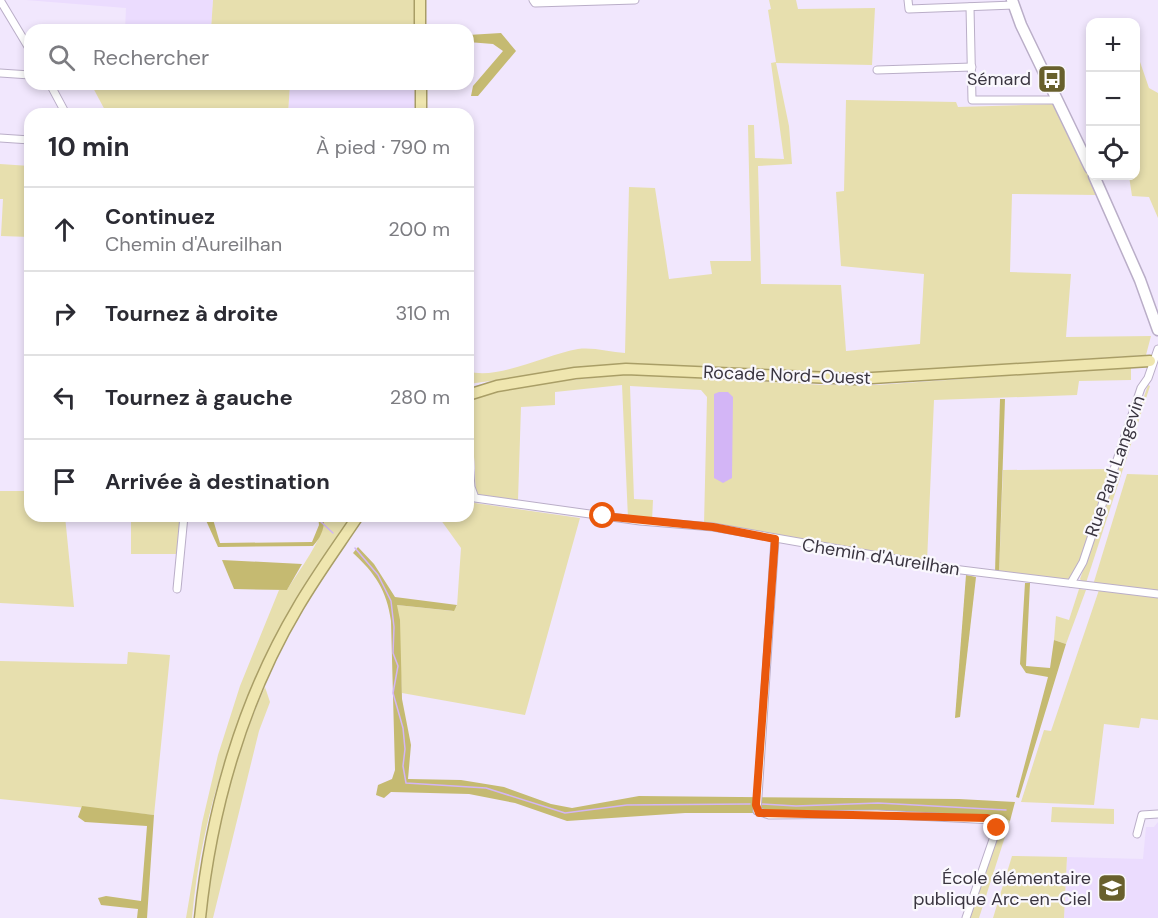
<!DOCTYPE html>
<html lang="fr">
<head>
<meta charset="utf-8">
<style>
	:root { --surface:#fff; --page:#f7f7f7; --text:#2b2b33; --muted:#7c7c81; --line:#e1e1e2 }
	body { margin:0; font-family:"DM Sans",sans-serif; background:var(--page); color:var(--text) }
	.controls { position:absolute; right:18px; top:18px; display:grid; overflow:hidden; border-radius:12px; box-shadow:0 3px 9px #0003 }
	.controls button { width:54px; height:54px; display:grid; place-items:center; padding:0; border:0; border-bottom:2px solid var(--line); background:var(--surface); color:var(--text); font:30px sans-serif }
	.stop { position:absolute; width:18px; height:18px; margin:-14px; border:4px solid #ea580c; border-radius:50%; background:#fff }
	.stop.end { background:#ea580c; border-color:#fff; box-shadow:0 2px 6px #0008 }
	.list { margin:0; padding:0; list-style:none }
	h2 { display:flex; justify-content:space-between; align-items:center; height:78px; margin:0; padding:0 24px; font-size:26px }
	h2 small { font-size:20px; font-weight:400; color:var(--muted) }
	.list li { display:grid; grid-template-columns:39px 1fr auto; gap:18px; align-items:center; box-sizing:border-box; height:84px; padding:0 24px; border-top:2px solid var(--line) }
	.list b { display:block; font-size:22px; white-space:nowrap }
	.list p { margin:0; font-size:20px; white-space:nowrap; color:var(--muted) }
	.list em { font-size:20px; font-style:normal; color:var(--muted) }
	.icon { flex:none; width:33px; height:33px; fill:none; stroke:currentColor; stroke-width:2; stroke-linecap:round; stroke-linejoin:round }
	.map { position:relative; flex:none; width:1158px; height:918px; overflow:hidden }
	.search { position:absolute; background:var(--surface); box-shadow:0 3px 9px #0003; left:24px; top:24px; width:450px; height:66px; display:flex; align-items:center; gap:15px; box-sizing:border-box; padding:0 21px; border-radius:18px; color:var(--muted); font-size:22px }
	.panel { position:absolute; background:var(--surface); box-shadow:0 3px 9px #0003; left:24px; top:108px; width:450px; height:414px; border-radius:18px }
	.map>svg:first-child { display:block }
	.built { fill:#ebdcfe }
	.green { fill:#e7dfae }
	.forest { fill:#c5ba71 }
	.water { fill:#d3b5f6 }
	.lines { fill:none; stroke-linecap:round; stroke-linejoin:round }
	.stream { stroke:#d3b5f6; stroke-width:1.5 }
	.street-casing { stroke:#baaec8; stroke-width:9 }
	.secondary-casing { stroke:#baaec8; stroke-width:13 }
	.primary-casing { stroke:#a99e66; stroke-width:13 }
	.street { stroke:#fff; stroke-width:7 }
	.secondary { stroke:#fff; stroke-width:10 }
	.primary { stroke:#efe6af; stroke-width:10 }
	.route { stroke:#ea580c; stroke-width:8 }
	.labels { text-anchor:middle; dominant-baseline:central; stroke-width:4.5; stroke-linejoin:round; paint-order:stroke }
	.poi-label { font-size:18px; fill:#3a3540; stroke:#faf8fd; text-anchor:end }
	.street-label { font-size:18px; fill:#3a3540; stroke:#faf8fd }
</style>
</head>
<body>
<div class="map">
<svg width="1158" height="918" viewBox="0 0 1158 918">
	<rect width="100%" height="100%" fill="#f1e7fd"/>
	<g class="built">
		<path d="M26,0H213L211,30H125L126,8Z"/>
		<path d="M290,84H415V114H288Z"/>
		<path d="M1158,822V918H1064L1067,857L1143,859L1146,827H1154Z"/>
	</g>
	<g class="green">
		<path d="M213,0H414L415,30H211Z"/>
		<path d="M769,0H796L798,9L875,8L872,65L776,63L789,126L792,164L758,166L761,284L841,285L846,351L920,344L924,274L841,266L836,192L844,191L846,100L956,102L958,107L1054,104L1098,195L1012,194L1010,272L1071,274L1066,337L1151,336L1146,355L832,375L625,363L468,384V371C496,381 547,354 578,349C593,347 610,352 625,353L629,187L655,188L669,279L712,274L710,261H751L748,125H754L755,158L784,159L771,63L776,62L768,10L771,9Z"/>
		<path d="M1136,59H1139L1149,88L1158,93V218L1149,197L1132,196L1129,176H1136Z"/>
		<path d="M91,84H290L288,114H107Z"/>
		<path d="M0,164L30,166V237L1,236L3,199H0Z"/>
		<path d="M1131,367V380L1079,381L1077,395L934,400L927,562L704,524L707,397L701,390L630,386L634,499L653,500L652,521L628,518L622,385L555,392V405L521,407L518,500L477,495C474,482 476,469 474,457C471,437 468,420 468,400L472,396L559,381L632,374L824,385H877Z"/>
		<path d="M1148,385L1150,386L1085,586L1080,579Z"/>
		<path d="M1112,469L1076,573L1069,580L999,574L1003,470Z"/>
		<path d="M1127,474L1158,475V720L1141,718L1139,728L1104,724L1094,805L1021,802L1044,730L1051,731L1100,587L1093,585Z"/>
		<path d="M0,491H30V516H65L74,607L0,603Z"/>
		<path d="M468,502L580,518L525,715L402,693L397,605L453,611L457,606L461,548L438,516H468Z"/>
		<rect x="131" y="516" width="51" height="38"/>
		<path d="M324,516H333L334,522L342,519V516H352C335,541 316,565 301,591C244,691 202,803 192,918H186L202,823L218,755L240,686L279,590H287C299,570 325,538 324,516Z"/>
		<path d="M1079,589L1086,590L1066,644L1054,640L1056,616L1069,620Z"/>
		<path d="M128,652L170,655L154,815L0,799V661L127,664Z"/>
		<path d="M265,687L270,702L259,731L213,918H203C214,838 232,761 265,687Z"/>
		<path d="M1052,807L1114,809V824L1051,822Z"/>
		<path d="M999,816L1010,821L979,918H963Z"/>
		<path d="M1012,856L1067,857L1064,918H993Z"/>
	</g>
	<g class="forest">
		<path d="M501,33L516,51L478,96H471L473,86L503,51L493,44L468,42V35Z"/>
		<path d="M1000,399H1005L999,574L995,573Z"/>
		<path d="M204,516H212L220,543L312,542L319,525L318,516H324C325,527 321,538 313,546L218,547Z"/>
		<path d="M358,547L374,564L395,597L457,605L454,611L397,605L400,620L402,699L411,745L408,779L461,780L504,787L551,804L572,808L639,796L959,799L1015,802L1010,821L999,816L921,813H685L567,821L515,803L469,794L391,792L384,798L376,795L378,785L392,779L395,770L391,621C387,591 375,573 353,553Z"/>
		<path d="M222,560L302,564L287,590L234,589Z"/>
		<path d="M966,575L976,577L960,717L955,718Z"/>
		<path d="M1025,583H1030L1026,666L1050,668L1054,640L1066,644L1019,798L1016,797L1048,677L1026,673L1020,664Z"/>
		<path d="M82,806L154,815L147,918H137L138,909L101,905L98,898L106,896L141,901L147,826L85,822L78,817Z"/>
	</g>
	<path class="water" d="M719,392H728L733,397L732,478L723,483L714,478V394Z"/>
	<g class="lines">
		<g class="stream">
			<path d="M320,516V521L333,533"/>
			<path d="M355,548L378,575L391,601L394,627L393,653L398,666L393,693L403,728L405,749L403,766L406,783L486,788L565,813L627,805L750,804"/>
			<path d="M761,804L796,806L878,803L1006,810"/>
		</g>
		<g class="street-casing">
			<g id="street">
				<path d="M0,0L30,50"/>
				<path d="M533,0L535,3L635,0"/>
				<path d="M908,0L909,9L1014,5"/>
				<path d="M970,7L972,100H1058"/>
				<path d="M877,70L972,67"/>
				<path d="M0,73L30,75"/>
				<path d="M50,84L66,114"/>
				<path d="M0,138L30,140"/>
				<path d="M468,450L471,487L475,498L640,521L713,527L953,569L1158,594"/>
				<path d="M775,539L757,811L769,815L877,814L993,820L997,828L966,918"/>
				<path d="M1071,583L1083,562L1141,388L1148,378L1158,349"/>
				<path d="M177,589L184,516"/>
				<path d="M1137,834L1142,815L1158,814"/>
			</g>
		</g>
		<g class="secondary-casing">
			<g id="secondary">
				<path d="M1012,0L1021,25L1090,168"/>
				<path d="M1094,176L1140,280L1158,330"/>
			</g>
		</g>
		<g class="primary-casing">
			<g id="primary">
				<path d="M420,0V30"/>
				<path d="M421,84V114"/>
				<path d="M468,395L497,386L575,373L626,369L856,379L1150,361"/>
				<path d="M200,918C211,810 242,701 298,607C316,576 338,546 358,516"/>
			</g>
		</g>
		<use href="#street" class="street"/>
		<use href="#secondary" class="secondary"/>
		<use href="#primary" class="primary"/>
	</g>
	<g class="lines">
		<path class="route" d="M603,516L713,527L775,539L756,805L759,813L987,818L993,820L997,828"/>
	</g>
	<defs>
		<g id="bus-square" transform="scale(1.5)"><rect x="-9" y="-9" width="18" height="18" rx="4" fill="#68602d" stroke="#faf8fd"/><path d="M-5-6H5V4H4V6H2V4H-2V6H-4V4H-5ZM-3.5-4V0h7V-4ZM-3.5 1.2v1.5H-2V1.2ZM2 1.2v1.5H3.5V1.2Z" fill="#fff"/></g>
		<g id="school-square" transform="scale(1.5)"><rect x="-9" y="-9" width="18" height="18" rx="4" fill="#68602d" stroke="#faf8fd"/><path d="M0-5L7-2L0 1L-7-2ZM-4 1L0 2.5L4 1V4Q0 6-4 4Z" fill="#fff"/></g>
	</defs>
	<g fill-rule="evenodd">
		<use href="#bus-square" x="1052" y="79"/>
		<use href="#school-square" x="1112" y="888"/>
	</g>
	<g class="labels">
		<g class="poi-label">
			<text x="1031" y="79">Sémard</text>
			<text x="1091" y="878">École élémentaire<tspan x="1091" dy="21">publique Arc-en-Ciel</tspan></text>
		</g>
		<g class="street-label">
			<text transform="translate(787 375) rotate(2)">Rocade Nord-Ouest</text>
			<text transform="translate(1115 466) rotate(-71)">Rue Paul Langevin</text>
			<text transform="translate(881 557) rotate(9)">Chemin d'Aureilhan</text>
		</g>
	</g>
</svg>
<div class="controls">
<button>+</button>
<button>−</button>
<button><svg class="icon" aria-label="locate" viewBox="0 0 24 24"><circle cx="12" cy="12" r="6"/><path d="M12 2v4M12 18v4M2 12h4M18 12h4"/></svg></button>
</div>
<div class="stop" style="left:603px;top:516px"></div>
<div class="stop end" style="left:997px;top:828px"></div>
<div class="search"><svg class="icon" aria-label="search" viewBox="0 0 24 24"><circle cx="10" cy="10" r="6"/><path d="M15 15l6 6"/></svg>Rechercher</div>
<section class="panel">
<h2>10 min<small>À pied · 790 m</small></h2>
<ul class="list">
<li><svg class="icon" aria-label="ahead" viewBox="0 0 24 24"><path d="M12 20V5M6 11l6-6 6 6"/></svg><div><b>Continuez</b><p>Chemin d'Aureilhan</p></div><em>200 m</em></li>
<li><svg class="icon" aria-label="right" viewBox="0 0 24 24"><path d="M7 20v-9h11M14 6l5 5-5 5"/></svg><div><b>Tournez à droite</b></div><em>310 m</em></li>
<li><svg class="icon" aria-label="left" viewBox="0 0 24 24"><path d="M17 20v-9H6M10 6l-5 5 5 5"/></svg><div><b>Tournez à gauche</b></div><em>280 m</em></li>
<li><svg class="icon" aria-label="arrive" viewBox="0 0 24 24"><path d="M6 21V4h12l-3 4 3 4H6"/></svg><div><b>Arrivée à destination</b></div></li>
</ul>
</section>
</div>
</body>
</html>
